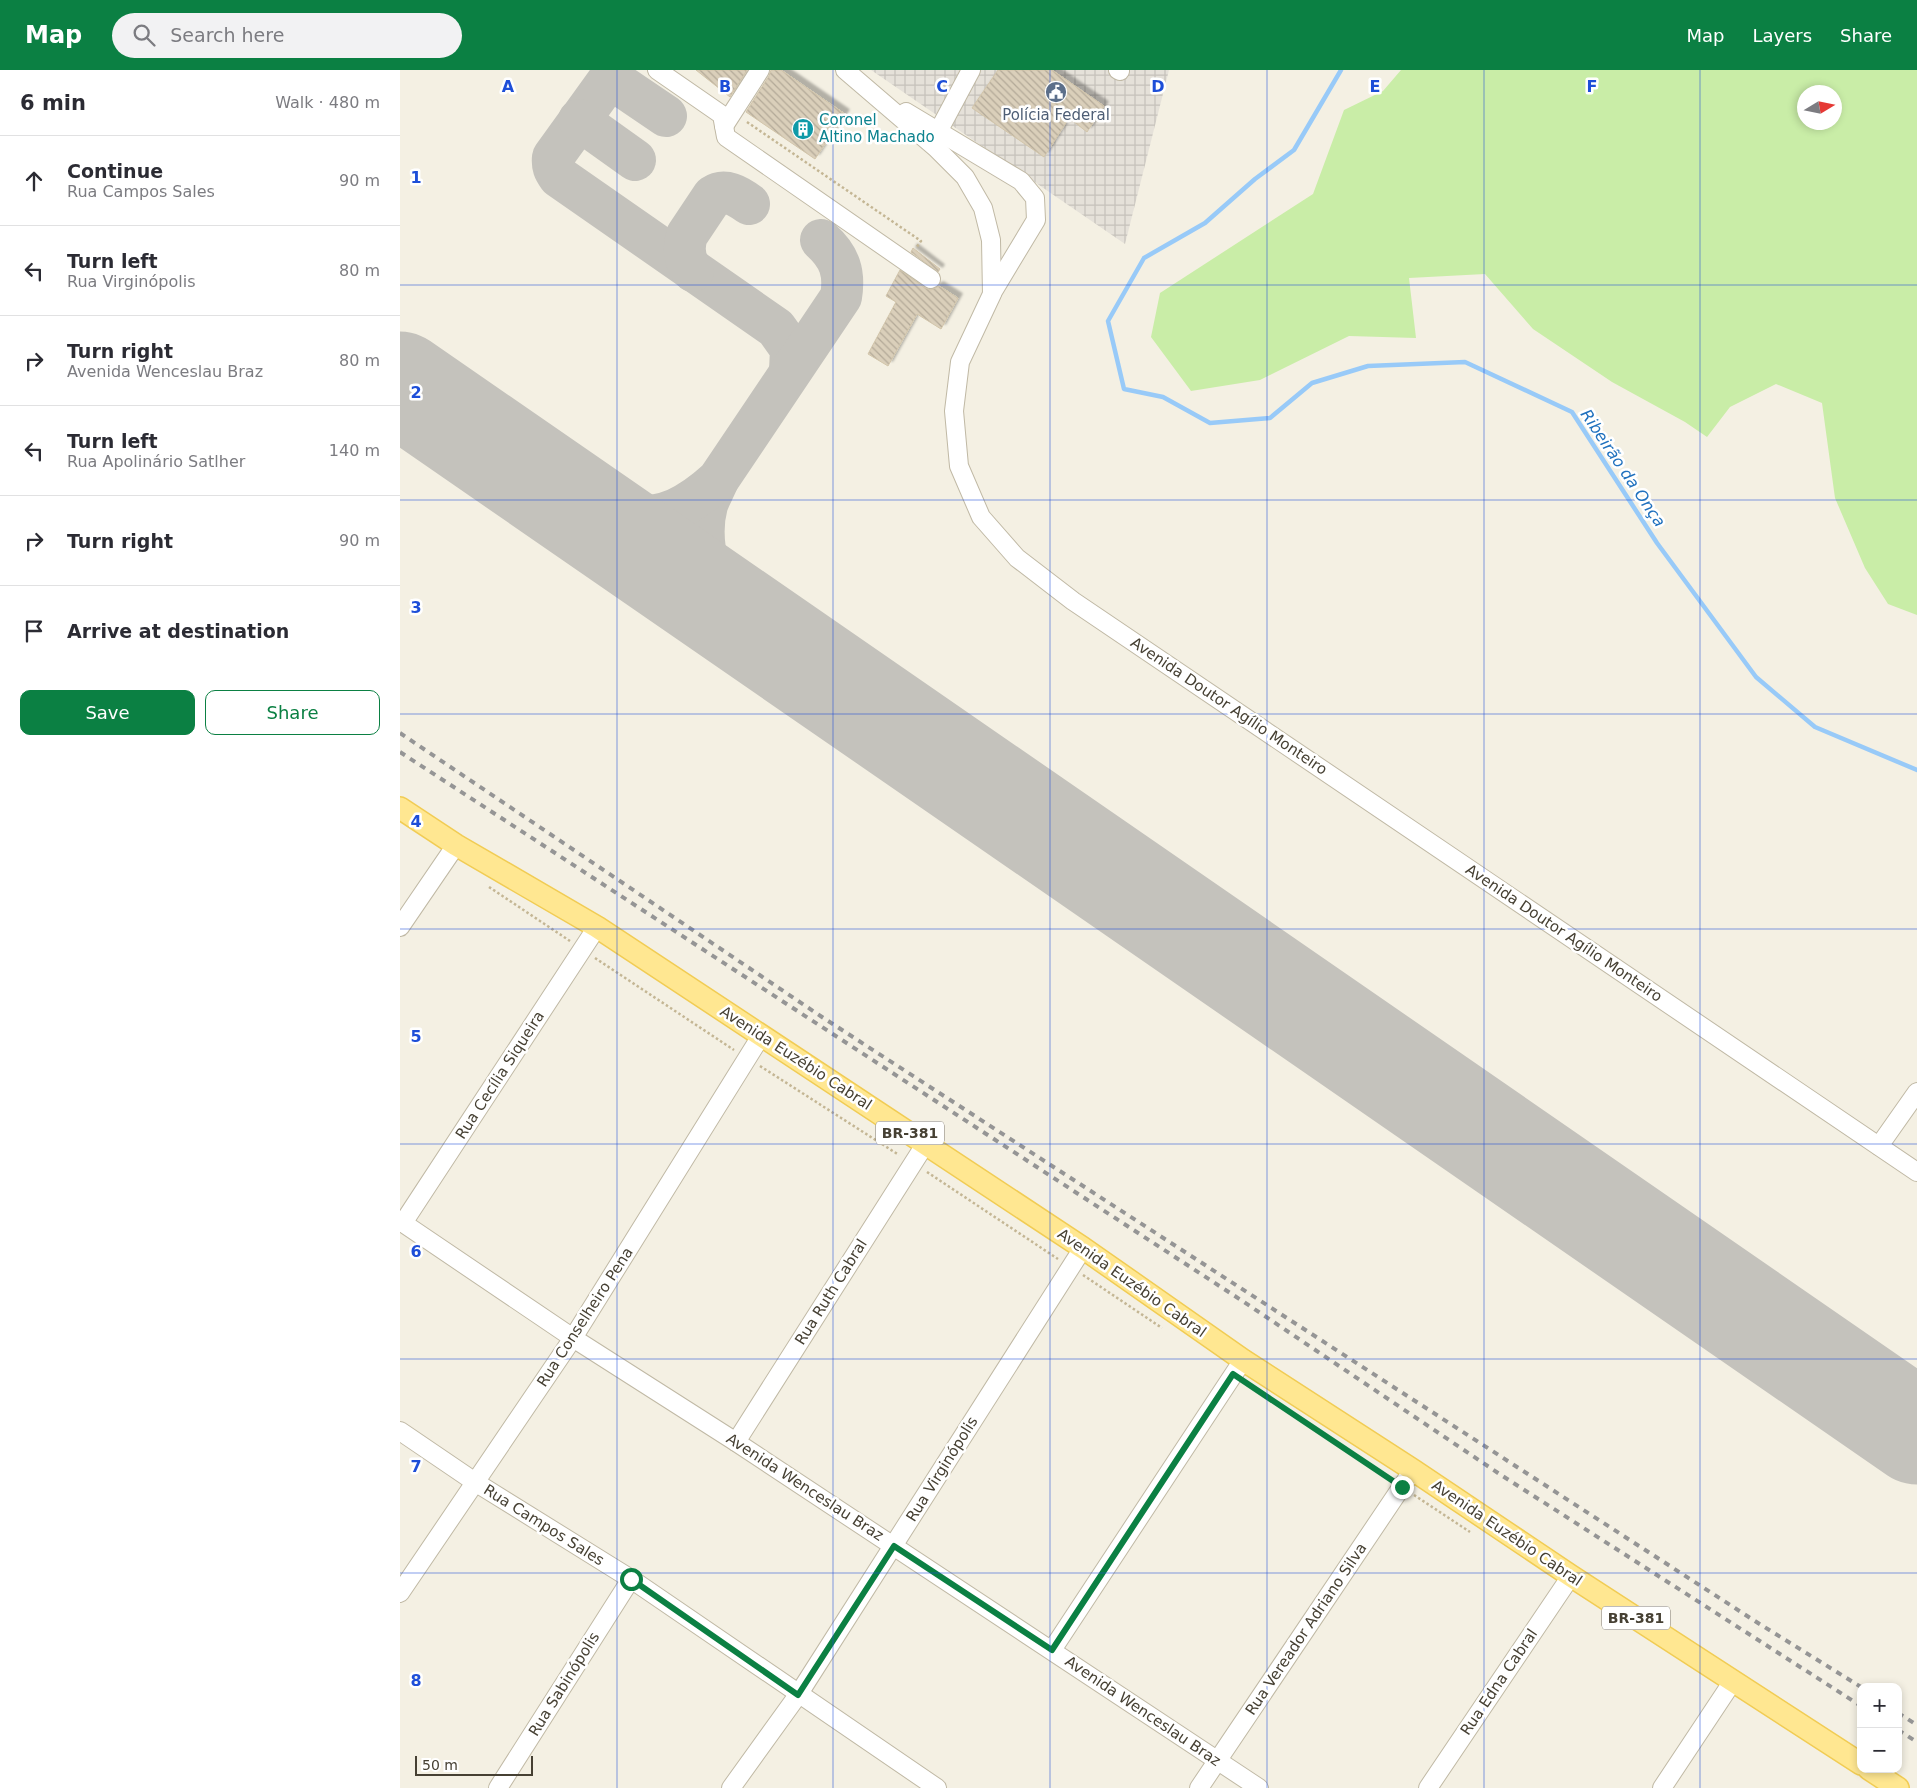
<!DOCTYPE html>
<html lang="en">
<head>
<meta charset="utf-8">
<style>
	:root { --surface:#fff; --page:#f2f2f3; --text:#2b2b33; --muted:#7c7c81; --line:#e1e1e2; --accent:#0b8043 }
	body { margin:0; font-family:"DejaVu Sans",sans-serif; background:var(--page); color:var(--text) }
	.controls { position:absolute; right:15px; bottom:15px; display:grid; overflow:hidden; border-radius:10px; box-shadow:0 2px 8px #0003 }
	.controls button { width:45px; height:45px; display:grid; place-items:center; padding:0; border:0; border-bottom:1px solid var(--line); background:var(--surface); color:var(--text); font:25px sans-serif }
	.compass { position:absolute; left:1397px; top:15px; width:45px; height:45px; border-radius:50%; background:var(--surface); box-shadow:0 2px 8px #0003; rotate:80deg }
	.scale { position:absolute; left:15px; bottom:12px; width:118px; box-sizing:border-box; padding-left:5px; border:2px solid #464033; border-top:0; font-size:14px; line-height:18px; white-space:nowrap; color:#464033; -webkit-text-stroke:4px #fff; paint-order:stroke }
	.stop { position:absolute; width:15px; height:15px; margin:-11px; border:4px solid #0b8043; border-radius:50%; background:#fff }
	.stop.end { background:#0b8043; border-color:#fff; box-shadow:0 1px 5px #0008 }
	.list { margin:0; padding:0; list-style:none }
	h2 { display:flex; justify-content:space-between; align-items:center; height:65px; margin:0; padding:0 20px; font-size:21px }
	h2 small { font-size:16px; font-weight:400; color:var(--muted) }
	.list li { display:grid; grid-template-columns:32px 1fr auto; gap:15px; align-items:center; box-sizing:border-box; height:90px; padding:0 20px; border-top:1px solid var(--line) }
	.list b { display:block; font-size:19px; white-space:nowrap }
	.list p { margin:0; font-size:16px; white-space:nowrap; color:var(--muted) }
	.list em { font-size:16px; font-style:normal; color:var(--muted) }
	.actions { display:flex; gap:10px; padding:15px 20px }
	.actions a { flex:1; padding:11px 0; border:1px solid var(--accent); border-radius:10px; text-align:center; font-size:18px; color:var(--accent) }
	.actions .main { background:var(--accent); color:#fff }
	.icon { flex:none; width:28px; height:28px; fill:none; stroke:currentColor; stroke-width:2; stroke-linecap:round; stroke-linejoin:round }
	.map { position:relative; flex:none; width:1517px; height:1718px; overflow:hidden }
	header { display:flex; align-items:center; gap:30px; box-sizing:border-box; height:70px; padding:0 25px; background:var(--accent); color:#fff }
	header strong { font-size:24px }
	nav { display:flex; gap:28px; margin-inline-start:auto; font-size:18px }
	.search { width:350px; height:45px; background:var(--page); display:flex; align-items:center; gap:12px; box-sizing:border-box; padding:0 18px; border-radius:28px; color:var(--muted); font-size:19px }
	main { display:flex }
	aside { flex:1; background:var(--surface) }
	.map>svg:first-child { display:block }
	.industrial { fill:url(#industrial-grid) }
	.grass { fill:#c9eda7; fill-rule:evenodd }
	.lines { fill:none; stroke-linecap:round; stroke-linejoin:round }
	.stream { stroke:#98caf8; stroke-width:4.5 }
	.taxiway { stroke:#c4c2bc; stroke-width:42 }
	.runway { stroke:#c4c2bc; stroke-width:105 }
	.building { fill:url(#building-back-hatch); stroke:#d2c5aa; filter:url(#shadow) }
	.minor-casing { stroke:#c0b9a5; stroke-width:20 }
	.major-casing { stroke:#f1cc54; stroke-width:24 }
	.path { stroke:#c4b694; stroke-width:2.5; stroke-dasharray:2.5 2.5; stroke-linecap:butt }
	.minor { stroke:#fff; stroke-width:18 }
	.major { stroke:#ffe791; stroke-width:21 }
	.rail { stroke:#959595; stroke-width:4; stroke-dasharray:6 6; stroke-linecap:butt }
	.route { stroke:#0b8043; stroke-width:6 }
	.grid { fill:none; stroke:#1d4ed8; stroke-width:1; stroke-opacity:0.55 }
	.labels { text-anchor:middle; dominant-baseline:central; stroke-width:5; stroke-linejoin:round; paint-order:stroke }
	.shield { fill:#fff; stroke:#7e7970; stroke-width:1 }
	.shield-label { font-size:14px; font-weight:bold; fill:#464033 }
	.service-label { font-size:15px; fill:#4e5e75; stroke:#fff }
	.culture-label { font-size:15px; fill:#0d838f; stroke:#fff; text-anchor:start }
	.street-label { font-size:15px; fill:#464033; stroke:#fff }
	.water-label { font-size:16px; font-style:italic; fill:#2071be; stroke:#fff }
	.grid-label { font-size:16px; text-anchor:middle; font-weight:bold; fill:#1d4ed8; stroke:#fff; stroke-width:5; stroke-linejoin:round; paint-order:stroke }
</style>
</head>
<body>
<header>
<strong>Map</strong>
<div class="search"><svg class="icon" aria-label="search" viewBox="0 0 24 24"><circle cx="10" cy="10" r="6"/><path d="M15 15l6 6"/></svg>Search here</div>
<nav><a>Map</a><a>Layers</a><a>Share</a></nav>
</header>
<main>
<aside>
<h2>6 min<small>Walk · 480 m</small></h2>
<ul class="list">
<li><svg class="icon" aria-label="ahead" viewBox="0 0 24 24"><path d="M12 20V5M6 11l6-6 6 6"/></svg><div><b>Continue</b><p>Rua Campos Sales</p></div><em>90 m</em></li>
<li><svg class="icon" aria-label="left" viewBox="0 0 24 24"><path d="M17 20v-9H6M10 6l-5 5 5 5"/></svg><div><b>Turn left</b><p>Rua Virginópolis</p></div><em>80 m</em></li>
<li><svg class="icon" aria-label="right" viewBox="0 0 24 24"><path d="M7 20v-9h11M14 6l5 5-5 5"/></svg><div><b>Turn right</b><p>Avenida Wenceslau Braz</p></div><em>80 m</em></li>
<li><svg class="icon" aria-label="left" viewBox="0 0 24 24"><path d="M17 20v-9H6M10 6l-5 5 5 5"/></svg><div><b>Turn left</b><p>Rua Apolinário Satlher</p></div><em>140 m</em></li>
<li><svg class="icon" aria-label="right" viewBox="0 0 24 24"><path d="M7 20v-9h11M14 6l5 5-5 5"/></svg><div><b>Turn right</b></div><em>90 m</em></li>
<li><svg class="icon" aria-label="arrive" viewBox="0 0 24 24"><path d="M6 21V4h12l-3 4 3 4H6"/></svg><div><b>Arrive at destination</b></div></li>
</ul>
<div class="actions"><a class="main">Save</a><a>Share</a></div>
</aside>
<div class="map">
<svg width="1517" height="1718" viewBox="0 0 1517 1718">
	<defs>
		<pattern id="industrial-grid" width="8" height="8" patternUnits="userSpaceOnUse" patternTransform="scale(1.25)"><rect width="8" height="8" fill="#e5e1d9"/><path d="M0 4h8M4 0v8" fill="none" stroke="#c6c2bb"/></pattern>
		<pattern id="building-back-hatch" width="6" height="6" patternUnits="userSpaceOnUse" patternTransform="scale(1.25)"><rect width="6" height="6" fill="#dacfba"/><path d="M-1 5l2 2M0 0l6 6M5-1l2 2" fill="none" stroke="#b3a998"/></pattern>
		<filter id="shadow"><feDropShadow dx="4.5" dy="-4.5" stdDeviation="1" flood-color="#0004"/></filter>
	</defs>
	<rect width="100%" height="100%" fill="#f4f0e3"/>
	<path class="industrial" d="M471,0H769L725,174Z"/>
	<path class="grass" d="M1001,0H1517V545L1488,534L1465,498L1435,428L1422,333L1376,314L1330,337L1307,367L1285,352L1212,312L1133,259L1085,204L1009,208L1016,268L949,266L860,310L791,321L751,267L760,223L913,124L944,40L983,21ZM1404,22H1434V52H1404Z"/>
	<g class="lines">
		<path class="stream" d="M941,0L894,80L855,109L805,153L744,188L708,251L724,319L763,327L810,353L870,348L912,313L968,296L1065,292L1172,342L1257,473L1356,607L1415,657L1517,700"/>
		<g class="taxiway">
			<path d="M266,46L210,8L153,87C152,96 154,100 159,107L376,258L391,279L390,301"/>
			<path d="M179,50L235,90"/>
			<path d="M293,201C284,191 283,178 287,165L313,126C325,118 338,126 349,134"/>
			<path d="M318,410C315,418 310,426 307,435C300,461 304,498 320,521C328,534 340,545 351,556"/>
			<path d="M156,421C172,428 188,439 205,444C211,446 218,446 224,446C265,450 289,436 318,410L441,227C445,203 440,187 421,170"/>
		</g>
		<path class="runway" d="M0,314L1517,1362"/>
	</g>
	<g class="building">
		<path d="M296,0H347L330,27Z"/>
		<path d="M371,0H381L445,44L415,89L346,42L369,6Z"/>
		<path d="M598,0H652L704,36L687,62L669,48L644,87L572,38Z"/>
		<path d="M513,178L540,199L538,202L511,182Z"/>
		<path d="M500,200L525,218L531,220L539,216L558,228L541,259L517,244L488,296L468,284L496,232L486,226Z"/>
	</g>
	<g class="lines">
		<g class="minor-casing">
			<g id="minor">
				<path d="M257,0L322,45L326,67L531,209"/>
				<path d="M445,0L536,78L565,107L583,138L591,170L592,224L560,292L554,341L559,396L581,447L617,488L673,531L1517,1102"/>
				<path d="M718,0L720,1"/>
				<path d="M506,42L621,111L635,128L636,150L592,223"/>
				<path d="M324,56L360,0"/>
				<path d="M539,60L571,0"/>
				<path d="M0,857L56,775"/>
				<path d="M1479,1076L1517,1022"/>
				<path d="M0,1151L173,1268L336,1372L859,1718"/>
				<path d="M3,1153L197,857"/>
				<path d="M0,1361L75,1412L231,1509L537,1718"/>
				<path d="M336,1372L526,1073"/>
				<path d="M0,1523L173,1268L361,966"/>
				<path d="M652,1580L843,1290"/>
				<path d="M98,1718L231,1509"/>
				<path d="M331,1718L398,1625L683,1178"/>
				<path d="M799,1718L1013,1400"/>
				<path d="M1028,1718L1171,1506"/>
				<path d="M1262,1718L1333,1611"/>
			</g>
		</g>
		<g class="major-casing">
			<g id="major">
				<path d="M0,738L56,775L197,857L683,1178L843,1290L1013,1400L1171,1506L1461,1694"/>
				<path d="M1469,1699L1498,1718"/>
			</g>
		</g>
		<g class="path">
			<path d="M347,52L521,171L516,178"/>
			<path d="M89,817L170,871"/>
			<path d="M195,888L334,980"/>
			<path d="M360,996L499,1085"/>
			<path d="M527,1102L658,1189"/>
			<path d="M683,1205L762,1258"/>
			<path d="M1014,1425L1070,1462"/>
		</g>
		<use href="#minor" class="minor"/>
		<use href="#major" class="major"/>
		<g class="rail">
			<path d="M0,663L422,947L1358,1553L1461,1617"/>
			<path d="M0,682L844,1232L1101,1405L1461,1636"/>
			<path d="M1498,1643L1517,1655"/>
			<path d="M1498,1660L1517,1672"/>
		</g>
	</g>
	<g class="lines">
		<path class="route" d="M231,1509L398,1625L494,1476L652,1580L833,1304L1002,1417"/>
	</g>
	<path class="grid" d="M217,0V1718M433,0V1718M650,0V1718M867,0V1718M1084,0V1718M1300,0V1718M0,215H1517M0,430H1517M0,644H1517M0,859H1517M0,1074H1517M0,1289H1517M0,1503H1517"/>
	<defs>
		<g id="civic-disc" transform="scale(1.125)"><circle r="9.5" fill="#5c6f8a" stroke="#fff"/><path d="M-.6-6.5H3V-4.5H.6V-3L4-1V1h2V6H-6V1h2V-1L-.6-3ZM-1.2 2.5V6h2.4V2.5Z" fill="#fff"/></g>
		<g id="building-disc" transform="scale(1.125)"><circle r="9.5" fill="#0f9aa8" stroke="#fff"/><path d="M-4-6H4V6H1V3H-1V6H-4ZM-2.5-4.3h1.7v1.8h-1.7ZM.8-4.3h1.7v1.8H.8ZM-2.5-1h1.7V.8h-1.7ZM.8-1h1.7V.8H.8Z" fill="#fff"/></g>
	</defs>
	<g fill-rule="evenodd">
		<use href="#civic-disc" x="656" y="22"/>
		<use href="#building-disc" x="403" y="59"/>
	</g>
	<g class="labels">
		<g class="shield">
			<rect x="476" y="1051.5" width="68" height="23" rx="4"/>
			<rect x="1202" y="1536.5" width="68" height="23" rx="4"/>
		</g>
		<g class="shield-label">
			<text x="510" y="1063">BR-381</text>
			<text x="1236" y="1548">BR-381</text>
		</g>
		<g class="service-label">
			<text x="656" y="45">Polícia Federal</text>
		</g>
		<g class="culture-label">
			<text x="419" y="50">Coronel<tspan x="419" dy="17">Altino Machado</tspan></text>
		</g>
		<g class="street-label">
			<text transform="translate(829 636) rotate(34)">Avenida Doutor Agílio Monteiro</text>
			<text transform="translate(1164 863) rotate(34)">Avenida Doutor Agílio Monteiro</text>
			<text transform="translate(396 988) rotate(33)">Avenida Euzébio Cabral</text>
			<text transform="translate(100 1005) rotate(-57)">Rua Cecília Siqueira</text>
			<text transform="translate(732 1213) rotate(35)">Avenida Euzébio Cabral</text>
			<text transform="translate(431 1222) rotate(-58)">Rua Ruth Cabral</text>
			<text transform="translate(185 1247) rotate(-57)">Rua Conselheiro Pena</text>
			<text transform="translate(542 1399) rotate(-58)">Rua Virginópolis</text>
			<text transform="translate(405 1417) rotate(33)">Avenida Wenceslau Braz</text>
			<text transform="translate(144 1455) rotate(32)">Rua Campos Sales</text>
			<text transform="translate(1107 1463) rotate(34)">Avenida Euzébio Cabral</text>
			<text transform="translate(906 1559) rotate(-56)">Rua Vereador Adriano Silva</text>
			<text transform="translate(1099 1612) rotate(-56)">Rua Edna Cabral</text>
			<text transform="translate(164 1614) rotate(-58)">Rua Sabinópolis</text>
			<text transform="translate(743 1641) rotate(34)">Avenida Wenceslau Braz</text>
		</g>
		<g class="water-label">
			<text transform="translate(1223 398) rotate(56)">Ribeirão da Onça</text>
		</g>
	</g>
	<g class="grid-label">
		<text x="108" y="22">A</text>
		<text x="325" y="22">B</text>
		<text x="542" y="22">C</text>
		<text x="758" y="22">D</text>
		<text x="975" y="22">E</text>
		<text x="1192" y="22">F</text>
		<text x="16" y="113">1</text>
		<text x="16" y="328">2</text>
		<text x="16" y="543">3</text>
		<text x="16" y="757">4</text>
		<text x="16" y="972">5</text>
		<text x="16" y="1187">6</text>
		<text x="16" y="1402">7</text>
		<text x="16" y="1616">8</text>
	</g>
</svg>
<div class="controls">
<button>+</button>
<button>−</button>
</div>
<svg class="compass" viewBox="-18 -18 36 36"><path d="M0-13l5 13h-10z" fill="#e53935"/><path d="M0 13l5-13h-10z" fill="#7c7c81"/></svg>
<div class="scale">50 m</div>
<div class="stop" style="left:231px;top:1509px"></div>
<div class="stop end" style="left:1002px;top:1417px"></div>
</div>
</main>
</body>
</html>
